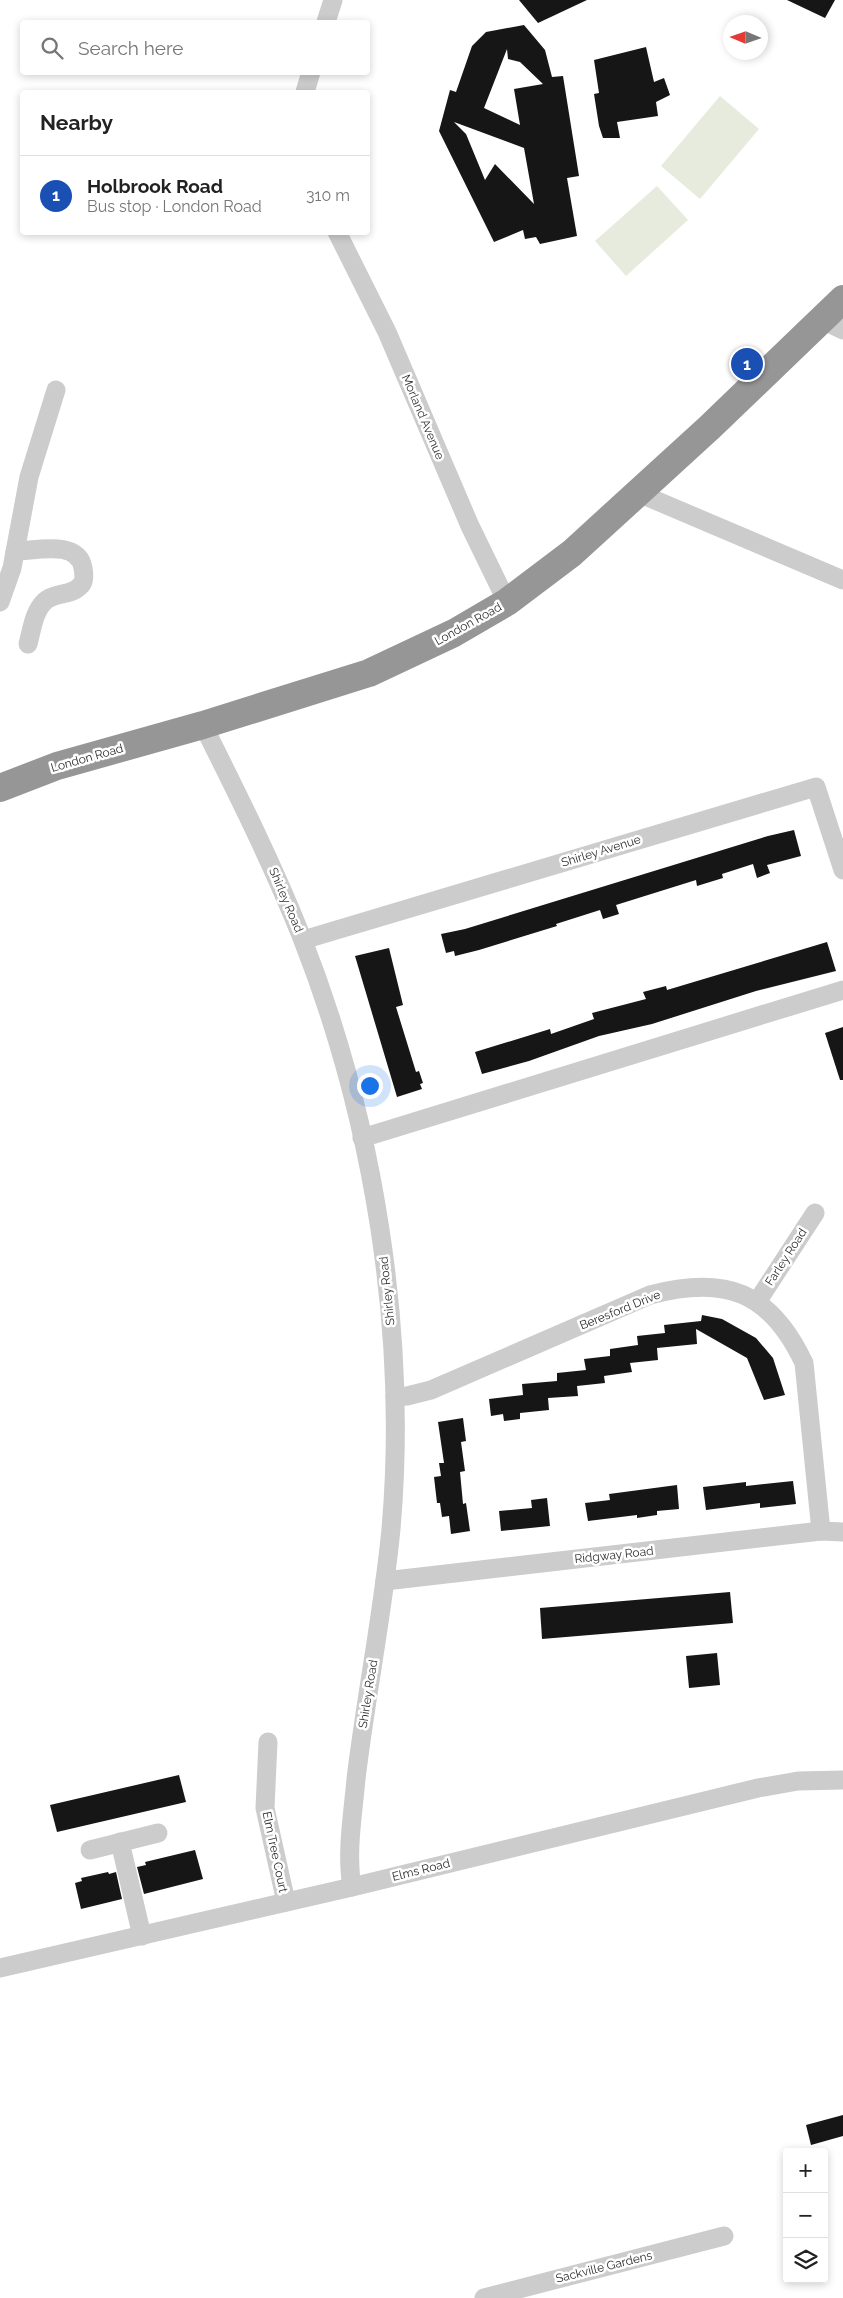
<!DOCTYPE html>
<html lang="en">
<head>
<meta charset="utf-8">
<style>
	:root { --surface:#fff; --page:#f2f2f2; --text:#222; --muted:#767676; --line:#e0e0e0; --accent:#ea580c }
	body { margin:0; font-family:Raleway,sans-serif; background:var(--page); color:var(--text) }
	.controls { position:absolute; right:15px; bottom:15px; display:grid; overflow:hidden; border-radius:5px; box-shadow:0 2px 8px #0003 }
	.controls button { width:45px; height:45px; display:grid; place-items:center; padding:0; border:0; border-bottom:1px solid var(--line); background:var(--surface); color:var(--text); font:25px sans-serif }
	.compass { position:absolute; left:723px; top:15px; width:45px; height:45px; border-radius:50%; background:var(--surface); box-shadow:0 2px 8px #0003; rotate:272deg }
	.you { position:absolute; left:369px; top:1085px; width:18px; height:18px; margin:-12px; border:4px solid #fff; border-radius:50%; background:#1a73e8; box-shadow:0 0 0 8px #1a73e833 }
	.badge { display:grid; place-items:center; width:32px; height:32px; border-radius:50%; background:var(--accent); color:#fff; font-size:16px; font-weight:700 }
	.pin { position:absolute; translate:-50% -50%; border:2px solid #fff; box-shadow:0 1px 5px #0006 }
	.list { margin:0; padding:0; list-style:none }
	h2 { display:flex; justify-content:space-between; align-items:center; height:65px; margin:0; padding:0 20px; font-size:21px }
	h2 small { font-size:16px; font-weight:400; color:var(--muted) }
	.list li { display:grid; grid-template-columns:32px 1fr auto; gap:15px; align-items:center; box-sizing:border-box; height:80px; padding:0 20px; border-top:1px solid var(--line) }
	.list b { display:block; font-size:19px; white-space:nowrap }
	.list p { margin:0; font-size:16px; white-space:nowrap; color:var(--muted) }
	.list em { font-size:16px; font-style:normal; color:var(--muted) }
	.icon { flex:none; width:28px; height:28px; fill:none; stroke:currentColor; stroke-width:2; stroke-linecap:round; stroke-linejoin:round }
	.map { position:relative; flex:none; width:843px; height:2298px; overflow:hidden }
	.search { position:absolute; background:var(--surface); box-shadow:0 2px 8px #0003; left:20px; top:20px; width:350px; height:55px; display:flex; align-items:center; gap:12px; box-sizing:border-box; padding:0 18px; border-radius:5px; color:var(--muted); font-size:19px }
	.panel { position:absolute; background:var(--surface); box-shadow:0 2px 8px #0003; left:20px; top:90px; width:350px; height:145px; border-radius:5px }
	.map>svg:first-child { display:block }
	.green { fill:#e6ebde }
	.building { fill:#161616; fill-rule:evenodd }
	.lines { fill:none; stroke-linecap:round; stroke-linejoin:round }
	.minor { stroke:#ccc; stroke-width:19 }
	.highway { stroke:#969696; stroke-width:28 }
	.labels { text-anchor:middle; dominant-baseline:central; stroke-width:5; stroke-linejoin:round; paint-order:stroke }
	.street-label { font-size:12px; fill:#2f2f2f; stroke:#fff }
</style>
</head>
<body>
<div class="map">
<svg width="843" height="2298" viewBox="0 0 843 2298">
	<rect width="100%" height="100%" fill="#fff"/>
	<g class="green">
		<path d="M720,96L759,129L700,199L661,166Z"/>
		<path d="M657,186L688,220L626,276L595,241Z"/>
	</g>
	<g class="building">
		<path d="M519,0H587L538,23Z"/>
		<path d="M787,0H835L825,18Z"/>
		<path d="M524,25L545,50L552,77L563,76L579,176L567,178L577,236L540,244L536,237L525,239L523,230L494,242L439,131L450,90L456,92L472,46L486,32ZM507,49L508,59L520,62L543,84L514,89L520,125L484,108ZM454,122L524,148L534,204L495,164L485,180L466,134Z"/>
		<path d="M646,47L654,82L664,78L670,95L656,102L658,116L617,122L620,138H603L599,126L594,94L599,93L594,60Z"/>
		<path d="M794,830L801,856L767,865L770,873L757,878L753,864L722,874L723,878L697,886L696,880L616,905L619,914L603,919L600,910L556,924L557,926L479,950L455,956L454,951L446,953L441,934L465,929L768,836Z"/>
		<path d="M827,942L836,971L756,991L652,1024L599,1036L529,1061L482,1074L475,1052L550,1029L551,1034L594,1019L592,1013L646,999L643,992L666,986L667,990Z"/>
		<path d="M389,948L403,1005L396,1007L416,1072L419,1071L423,1083L420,1084L422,1089L397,1097L355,956Z"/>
		<path d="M843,1027V1080H840L825,1033Z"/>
		<path d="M702,1315L722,1319L756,1338L773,1358L785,1395L764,1400L747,1358L696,1329L697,1344L657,1348L658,1360L630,1363L632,1372L604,1376L605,1383L577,1386L578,1396L548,1398L549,1410L520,1413V1419L504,1421L503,1414L491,1416L489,1399L523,1395L522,1384L557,1381V1373L586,1370L584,1359L610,1356V1349L638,1345L637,1336L665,1333L664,1325L701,1321Z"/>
		<path d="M463,1418L466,1441L461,1442L465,1471L460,1472L463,1504L466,1503L470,1531L451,1534L449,1516L442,1517L440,1503H437L434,1477L441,1476L439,1463H444L438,1422Z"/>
		<path d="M793,1481L796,1504L760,1508V1503L706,1510L703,1487L746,1482V1486Z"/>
		<path d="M677,1485L679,1509L657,1511V1515L637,1518V1515L588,1521L585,1503L610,1500L609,1494Z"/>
		<path d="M547,1498L550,1526L501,1531L499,1511L532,1508L531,1500Z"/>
		<path d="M730,1592L733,1623L542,1639L540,1608Z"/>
		<path d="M717,1653L720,1685L689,1688L686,1656Z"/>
		<path d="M179,1775L186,1802L57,1832L50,1805Z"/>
		<path d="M195,1850L203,1879L144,1894L137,1867L146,1865L145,1862Z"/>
		<path d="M108,1872L109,1874L116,1872L122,1899L81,1909L75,1883L82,1881L81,1878Z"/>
		<path d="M843,2115V2136L811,2145L806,2125Z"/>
	</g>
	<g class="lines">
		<g class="minor">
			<path d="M326,22L333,0"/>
			<path d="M305,92L311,72"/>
			<path d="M337,232L387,332L470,526L507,602"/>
			<path d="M822,320L843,330"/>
			<path d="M636,492L843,580"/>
			<path d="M15,551C35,551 78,539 83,568C84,574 85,582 80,586C71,596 55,592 45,601C34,611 32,629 28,644"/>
			<path d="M0,602L12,568L29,477L56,390"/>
			<path d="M203,725C238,795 273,865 302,938C374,1121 408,1333 391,1529C383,1613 366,1695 356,1779C353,1814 346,1852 352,1887"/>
			<path d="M303,940L816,787L843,870"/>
			<path d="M362,1138L843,990"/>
			<path d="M757,1302L815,1213"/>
			<path d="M395,1397L407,1396L431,1390L650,1295C725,1275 770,1291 804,1363L821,1531"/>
			<path d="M385,1581L821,1531L843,1532"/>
			<path d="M268,1742L265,1808L286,1902"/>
			<path d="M120,1842L142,1936"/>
			<path d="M90,1850L158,1833"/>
			<path d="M0,1968L352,1887L758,1788L798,1781L843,1780"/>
			<path d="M484,2298L724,2236"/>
		</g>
		<path class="highway" d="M0,788L57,766L203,725L369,673L454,633L507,602L572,553L710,427L843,299"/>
	</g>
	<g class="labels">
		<g class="street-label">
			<text transform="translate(423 417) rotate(67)">Morland Avenue</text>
			<text transform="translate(468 624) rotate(-29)">London Road</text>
			<text transform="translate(87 758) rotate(-16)">London Road</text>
			<text transform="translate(601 851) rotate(-17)">Shirley Avenue</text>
			<text transform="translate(286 900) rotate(67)">Shirley Road</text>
			<text transform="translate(786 1257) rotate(-57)">Farley Road</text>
			<text transform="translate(387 1291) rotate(-96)">Shirley Road</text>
			<text transform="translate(620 1310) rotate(-22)">Beresford Drive</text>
			<text transform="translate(614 1555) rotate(-6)">Ridgway Road</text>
			<text transform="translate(368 1694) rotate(-81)">Shirley Road</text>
			<text transform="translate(275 1852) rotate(78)">Elm Tree Court</text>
			<text transform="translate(421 1870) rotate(-14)">Elms Road</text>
			<text transform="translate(604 2267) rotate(-14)">Sackville Gardens</text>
		</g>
	</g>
</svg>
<div class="controls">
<button>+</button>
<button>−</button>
<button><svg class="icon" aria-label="layers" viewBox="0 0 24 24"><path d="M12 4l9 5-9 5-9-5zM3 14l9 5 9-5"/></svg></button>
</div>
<svg class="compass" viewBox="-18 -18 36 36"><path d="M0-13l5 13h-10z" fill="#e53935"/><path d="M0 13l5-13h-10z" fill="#767676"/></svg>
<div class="you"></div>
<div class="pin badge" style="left:747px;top:364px;background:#1a4fb4">1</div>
<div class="search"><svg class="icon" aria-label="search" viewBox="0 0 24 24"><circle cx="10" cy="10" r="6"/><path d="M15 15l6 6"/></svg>Search here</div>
<section class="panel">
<h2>Nearby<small></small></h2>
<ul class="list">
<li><span class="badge" style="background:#1a4fb4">1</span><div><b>Holbrook Road</b><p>Bus stop · London Road</p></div><em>310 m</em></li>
</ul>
</section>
</div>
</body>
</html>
